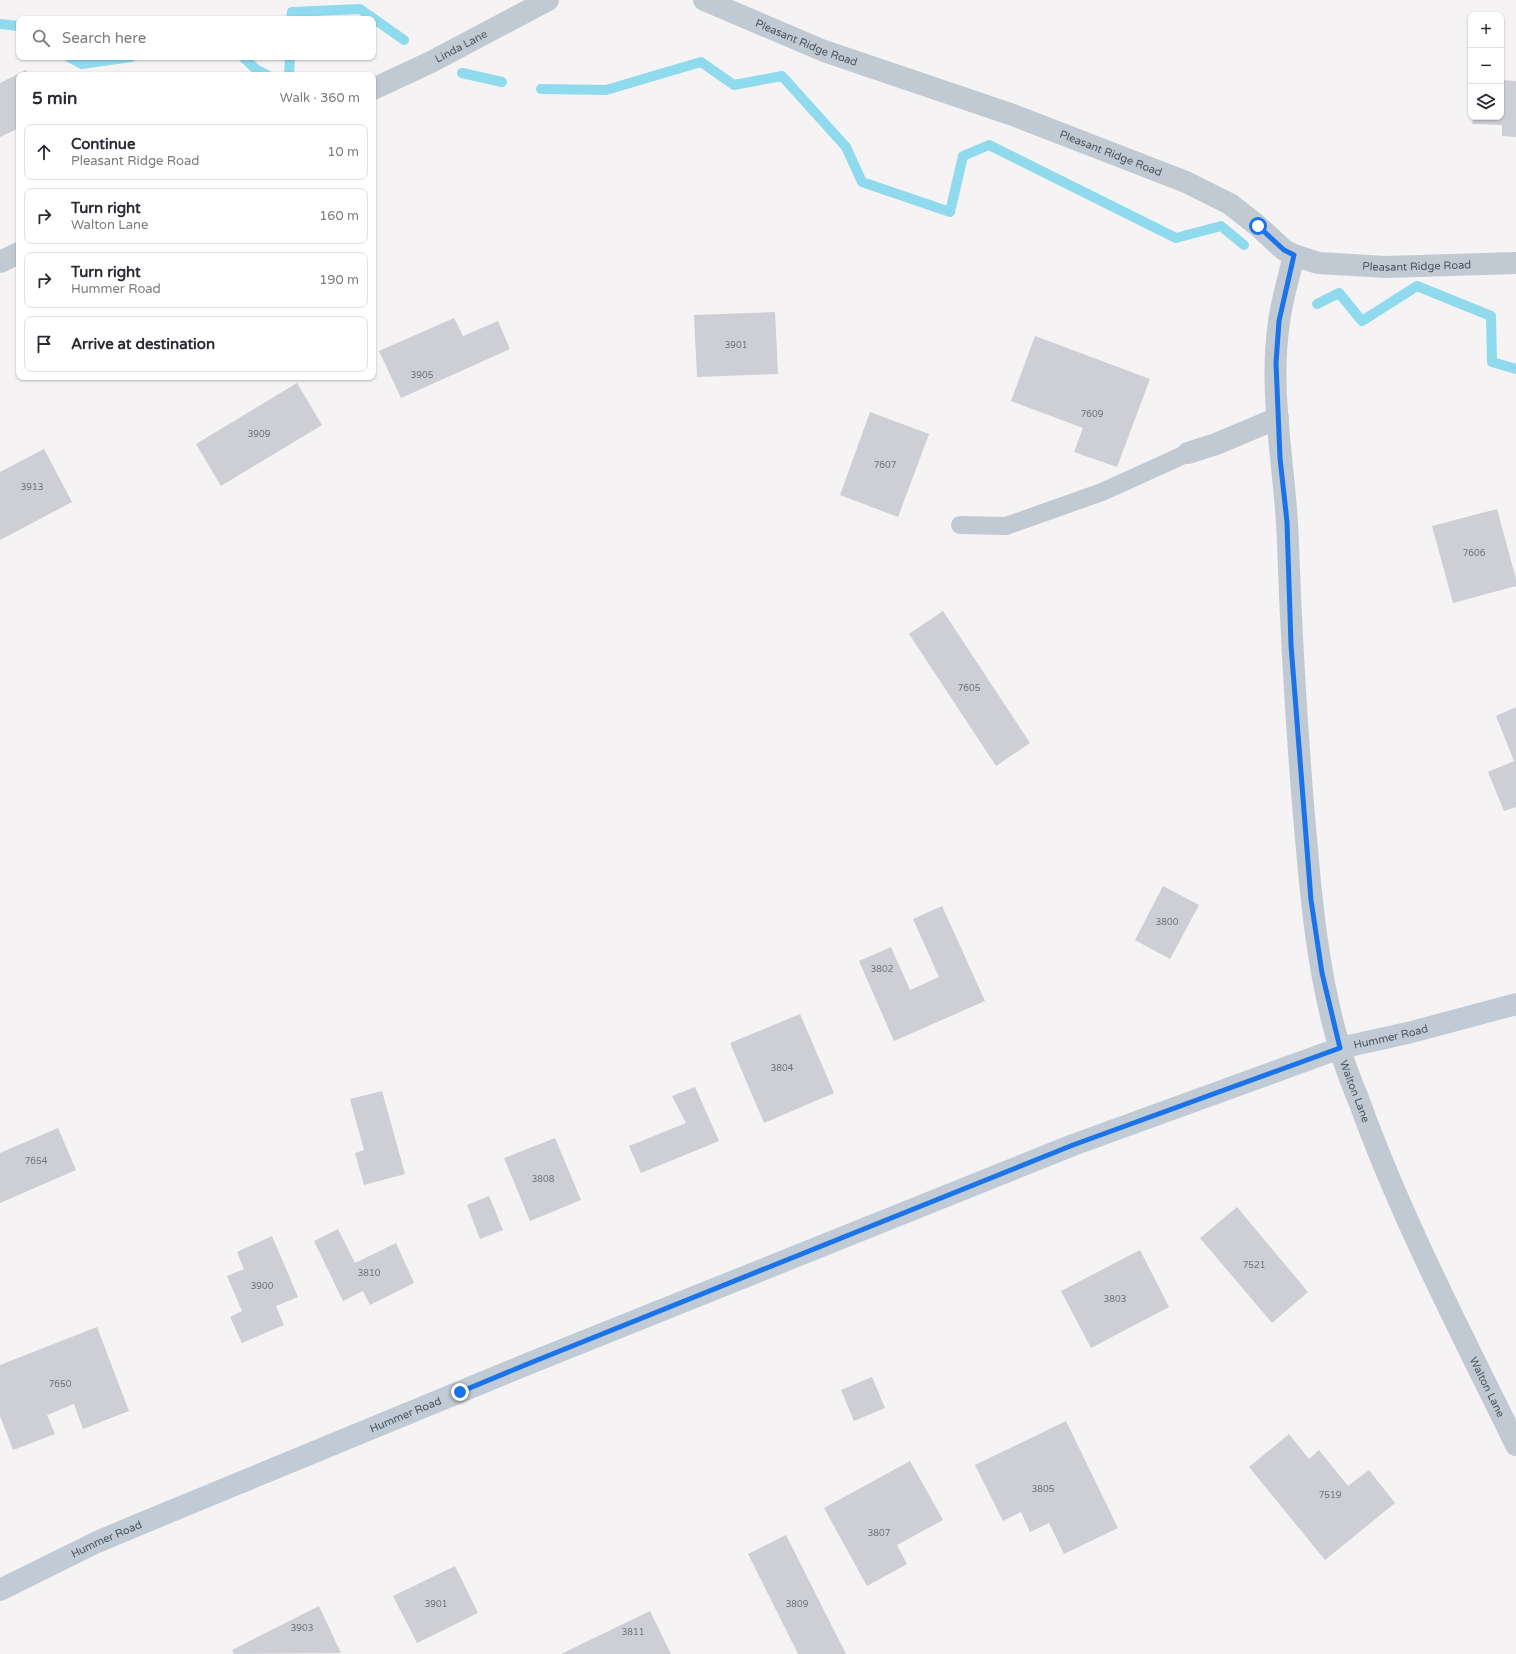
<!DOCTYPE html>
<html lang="en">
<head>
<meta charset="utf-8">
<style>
	:root { --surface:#fff; --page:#f7f7f7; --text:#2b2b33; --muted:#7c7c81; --line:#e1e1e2 }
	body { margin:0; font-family:"Varela Round",sans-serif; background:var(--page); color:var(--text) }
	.controls { position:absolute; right:12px; top:12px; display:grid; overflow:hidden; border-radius:8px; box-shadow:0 1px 3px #0004 }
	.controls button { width:36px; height:36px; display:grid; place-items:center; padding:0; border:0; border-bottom:1px solid var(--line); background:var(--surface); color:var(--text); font:20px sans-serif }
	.stop { position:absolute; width:12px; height:12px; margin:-9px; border:3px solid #1a73e8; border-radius:50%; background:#fff }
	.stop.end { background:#1a73e8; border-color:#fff; box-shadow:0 1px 4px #0008 }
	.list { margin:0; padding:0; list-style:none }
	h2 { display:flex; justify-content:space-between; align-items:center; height:52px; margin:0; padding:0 16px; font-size:17px }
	h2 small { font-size:13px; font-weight:400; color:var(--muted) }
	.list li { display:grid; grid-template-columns:26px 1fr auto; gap:12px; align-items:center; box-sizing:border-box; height:56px; margin:0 8px 8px; padding:0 8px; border:1px solid var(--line); border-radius:8px }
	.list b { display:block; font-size:15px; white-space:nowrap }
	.list p { margin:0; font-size:13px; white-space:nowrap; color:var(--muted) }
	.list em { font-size:13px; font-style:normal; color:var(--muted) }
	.icon { flex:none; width:22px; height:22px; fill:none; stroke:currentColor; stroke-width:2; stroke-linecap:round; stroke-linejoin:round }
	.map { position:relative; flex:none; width:1516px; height:1654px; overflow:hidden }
	.search { position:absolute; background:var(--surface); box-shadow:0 1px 3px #0004; left:16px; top:16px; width:360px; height:44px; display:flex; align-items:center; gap:10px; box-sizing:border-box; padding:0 14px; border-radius:8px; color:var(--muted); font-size:15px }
	.panel { position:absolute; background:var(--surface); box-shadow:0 1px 3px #0004; left:16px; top:72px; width:360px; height:308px; border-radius:8px }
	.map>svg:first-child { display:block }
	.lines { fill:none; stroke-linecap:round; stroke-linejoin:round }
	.stream { stroke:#90daee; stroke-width:10 }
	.building { fill:#cdcfd5 }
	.service { stroke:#c1cad2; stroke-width:18 }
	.minor { stroke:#c1cad2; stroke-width:22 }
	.secondary { stroke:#c1cbd6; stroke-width:22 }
	.route { stroke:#1a73e8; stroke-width:5 }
	.labels { text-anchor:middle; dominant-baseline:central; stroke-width:3; stroke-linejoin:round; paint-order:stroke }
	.number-label { font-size:9px; fill:#6b747e }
	.street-label { font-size:11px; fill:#4a5661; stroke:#fff }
</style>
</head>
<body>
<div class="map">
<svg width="1516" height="1654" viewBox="0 0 1516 1654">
	<rect width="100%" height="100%" fill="#f5f3f3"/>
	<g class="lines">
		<g class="stream">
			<path d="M291,19L292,12L360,9L404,40"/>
			<path d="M0,24L19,26"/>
			<path d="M69,57L82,64L131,57"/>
			<path d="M243,57L257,70L267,75"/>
			<path d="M462,73L502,82"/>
			<path d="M289,75L290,57"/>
			<path d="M541,89L606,90L701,62L734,85L782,76L846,147L862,182L950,212L963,156L989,145L1176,238L1221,226L1244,245"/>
			<path d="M1317,304L1339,293L1362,321L1417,286L1491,316L1492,362L1516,369"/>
		</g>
	</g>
	<g class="building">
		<path d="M26,70L29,75H19V128L0,137V83Z"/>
		<path d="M1501,80L1516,81V137L1502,136V125L1472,124L1473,117H1501Z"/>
		<path d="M775,312L778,374L697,377L694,315Z"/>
		<path d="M454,318L463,336L498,321L510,349L401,398L379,351Z"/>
		<path d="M1035,336L1150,379L1117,467L1074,452L1083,428L1011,401Z"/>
		<path d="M297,383L322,425L221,486L196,444Z"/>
		<path d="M870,412L929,434L898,517L840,495Z"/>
		<path d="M44,449L72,502L0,540V472Z"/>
		<path d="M1497,509L1516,579V586L1453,603L1432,526Z"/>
		<path d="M943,611L1030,743L996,766L909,634Z"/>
		<path d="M1516,707V807L1504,811L1488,772L1514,761L1496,716Z"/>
		<path d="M1163,886L1199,905L1170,959L1135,940Z"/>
		<path d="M942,906L985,1001L894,1041L859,961L891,947L910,990L939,977L913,919Z"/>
		<path d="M800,1014L834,1093L764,1123L730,1043Z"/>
		<path d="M695,1087L719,1141L641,1173L629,1146L686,1123L672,1096Z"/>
		<path d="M382,1091L405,1174L364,1185L355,1153L364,1150L350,1099Z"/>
		<path d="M58,1128L76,1170L0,1203V1153Z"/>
		<path d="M555,1138L581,1200L530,1221L504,1158Z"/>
		<path d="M489,1196L503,1230L480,1239L467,1205Z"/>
		<path d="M1237,1207L1308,1292L1272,1323L1200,1238Z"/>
		<path d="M338,1229L355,1263L396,1243L414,1283L370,1305L363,1291L343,1301L314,1241Z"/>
		<path d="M272,1236L298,1297L276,1306L284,1325L242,1343L230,1317L242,1311L227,1276L244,1269L237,1252Z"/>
		<path d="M1140,1250L1169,1307L1091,1348L1061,1291Z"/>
		<path d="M97,1327L129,1411L83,1429L74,1404L47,1415L55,1434L13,1450L0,1416V1365Z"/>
		<path d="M872,1377L885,1408L854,1421L841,1390Z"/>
		<path d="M1066,1421L1118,1528L1064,1554L1049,1523L1030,1532L1021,1512L1003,1521L975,1465Z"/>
		<path d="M1289,1434L1309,1459L1319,1450L1348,1486L1369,1470L1395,1503L1325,1560L1249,1467Z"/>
		<path d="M910,1461L943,1520L897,1545L907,1564L867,1586L824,1508Z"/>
		<path d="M786,1535L846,1654H798L748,1554Z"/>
		<path d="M455,1566L478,1613L417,1643L393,1596Z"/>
		<path d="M319,1606L341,1653L234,1654L232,1650Z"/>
		<path d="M650,1611L671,1654H561Z"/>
	</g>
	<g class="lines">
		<path class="service" d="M960,525L1006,526L1102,492L1188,453"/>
		<g class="minor">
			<path id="s1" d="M704,0L824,51L1013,115L1186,182L1230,204L1258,226L1284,250L1294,255L1318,263L1386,267L1516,263"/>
			<path id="s2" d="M373,89L431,62L548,0"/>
			<path id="s3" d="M1294,255C1289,277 1282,299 1279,322C1268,396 1286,470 1288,544C1291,631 1296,717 1303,804C1310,886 1316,969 1340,1049C1345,1066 1352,1084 1359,1101C1402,1220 1461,1332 1516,1445"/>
			<path d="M0,262L19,253"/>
			<path d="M1188,453L1216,444L1278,418"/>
		</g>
		<path class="secondary" id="s4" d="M0,1590L97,1542L140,1524L530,1363L1073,1145L1340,1048L1412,1032L1516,1004"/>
	</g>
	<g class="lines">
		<path class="route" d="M460,1392L530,1363L1073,1145L1340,1048L1322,973L1311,900L1291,645L1287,522L1280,458L1276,363L1279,321L1294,255L1284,250L1258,226"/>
	</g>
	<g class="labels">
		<g class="number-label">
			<text x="736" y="345">3901</text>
			<text x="422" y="375">3905</text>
			<text x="1092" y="414">7609</text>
			<text x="259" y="434">3909</text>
			<text x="885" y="465">7607</text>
			<text x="32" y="487">3913</text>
			<text x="1474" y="553">7606</text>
			<text x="969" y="688">7605</text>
			<text x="1167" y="922">3800</text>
			<text x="882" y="969">3802</text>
			<text x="782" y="1068">3804</text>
			<text x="36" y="1161">7654</text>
			<text x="543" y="1179">3808</text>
			<text x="1254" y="1265">7521</text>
			<text x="369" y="1273">3810</text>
			<text x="262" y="1286">3900</text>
			<text x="1115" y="1299">3803</text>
			<text x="60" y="1384">7650</text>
			<text x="1043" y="1489">3805</text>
			<text x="1330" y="1495">7519</text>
			<text x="879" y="1533">3807</text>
			<text x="436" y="1604">3901</text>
			<text x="797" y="1604">3809</text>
			<text x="302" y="1628">3903</text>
			<text x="633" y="1632">3811</text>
		</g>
		<g class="street-label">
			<text stroke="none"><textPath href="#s1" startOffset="111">Pleasant Ridge Road</textPath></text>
			<text stroke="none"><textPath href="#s2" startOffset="98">Linda Lane</textPath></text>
			<text stroke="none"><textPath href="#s1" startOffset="435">Pleasant Ridge Road</textPath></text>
			<text stroke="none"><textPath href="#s1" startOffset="771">Pleasant Ridge Road</textPath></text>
			<text stroke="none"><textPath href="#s4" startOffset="1498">Hummer Road</textPath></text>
			<text stroke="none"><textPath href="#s3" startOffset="845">Walton Lane</textPath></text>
			<text stroke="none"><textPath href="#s3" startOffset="1169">Walton Lane</textPath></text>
			<text stroke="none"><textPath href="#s4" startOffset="442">Hummer Road</textPath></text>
			<text stroke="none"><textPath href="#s4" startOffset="118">Hummer Road</textPath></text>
		</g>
	</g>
</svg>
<div class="controls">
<button>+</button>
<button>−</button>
<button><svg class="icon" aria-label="layers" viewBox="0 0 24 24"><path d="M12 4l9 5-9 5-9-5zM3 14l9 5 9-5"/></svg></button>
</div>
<div class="stop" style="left:1258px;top:226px"></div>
<div class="stop end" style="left:460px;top:1392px"></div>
<div class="search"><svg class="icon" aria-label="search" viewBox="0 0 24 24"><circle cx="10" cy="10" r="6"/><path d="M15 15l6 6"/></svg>Search here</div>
<section class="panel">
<h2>5 min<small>Walk · 360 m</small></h2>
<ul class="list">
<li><svg class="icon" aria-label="ahead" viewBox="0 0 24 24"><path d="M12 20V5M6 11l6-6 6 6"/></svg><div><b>Continue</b><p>Pleasant Ridge Road</p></div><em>10 m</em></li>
<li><svg class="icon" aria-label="right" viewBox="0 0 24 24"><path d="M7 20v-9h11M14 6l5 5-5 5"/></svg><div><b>Turn right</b><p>Walton Lane</p></div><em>160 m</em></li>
<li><svg class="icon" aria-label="right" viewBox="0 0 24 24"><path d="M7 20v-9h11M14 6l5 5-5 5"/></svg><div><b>Turn right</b><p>Hummer Road</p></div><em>190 m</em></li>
<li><svg class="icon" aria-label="arrive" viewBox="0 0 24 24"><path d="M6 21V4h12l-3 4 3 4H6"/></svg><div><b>Arrive at destination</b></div></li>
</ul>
</section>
</div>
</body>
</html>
